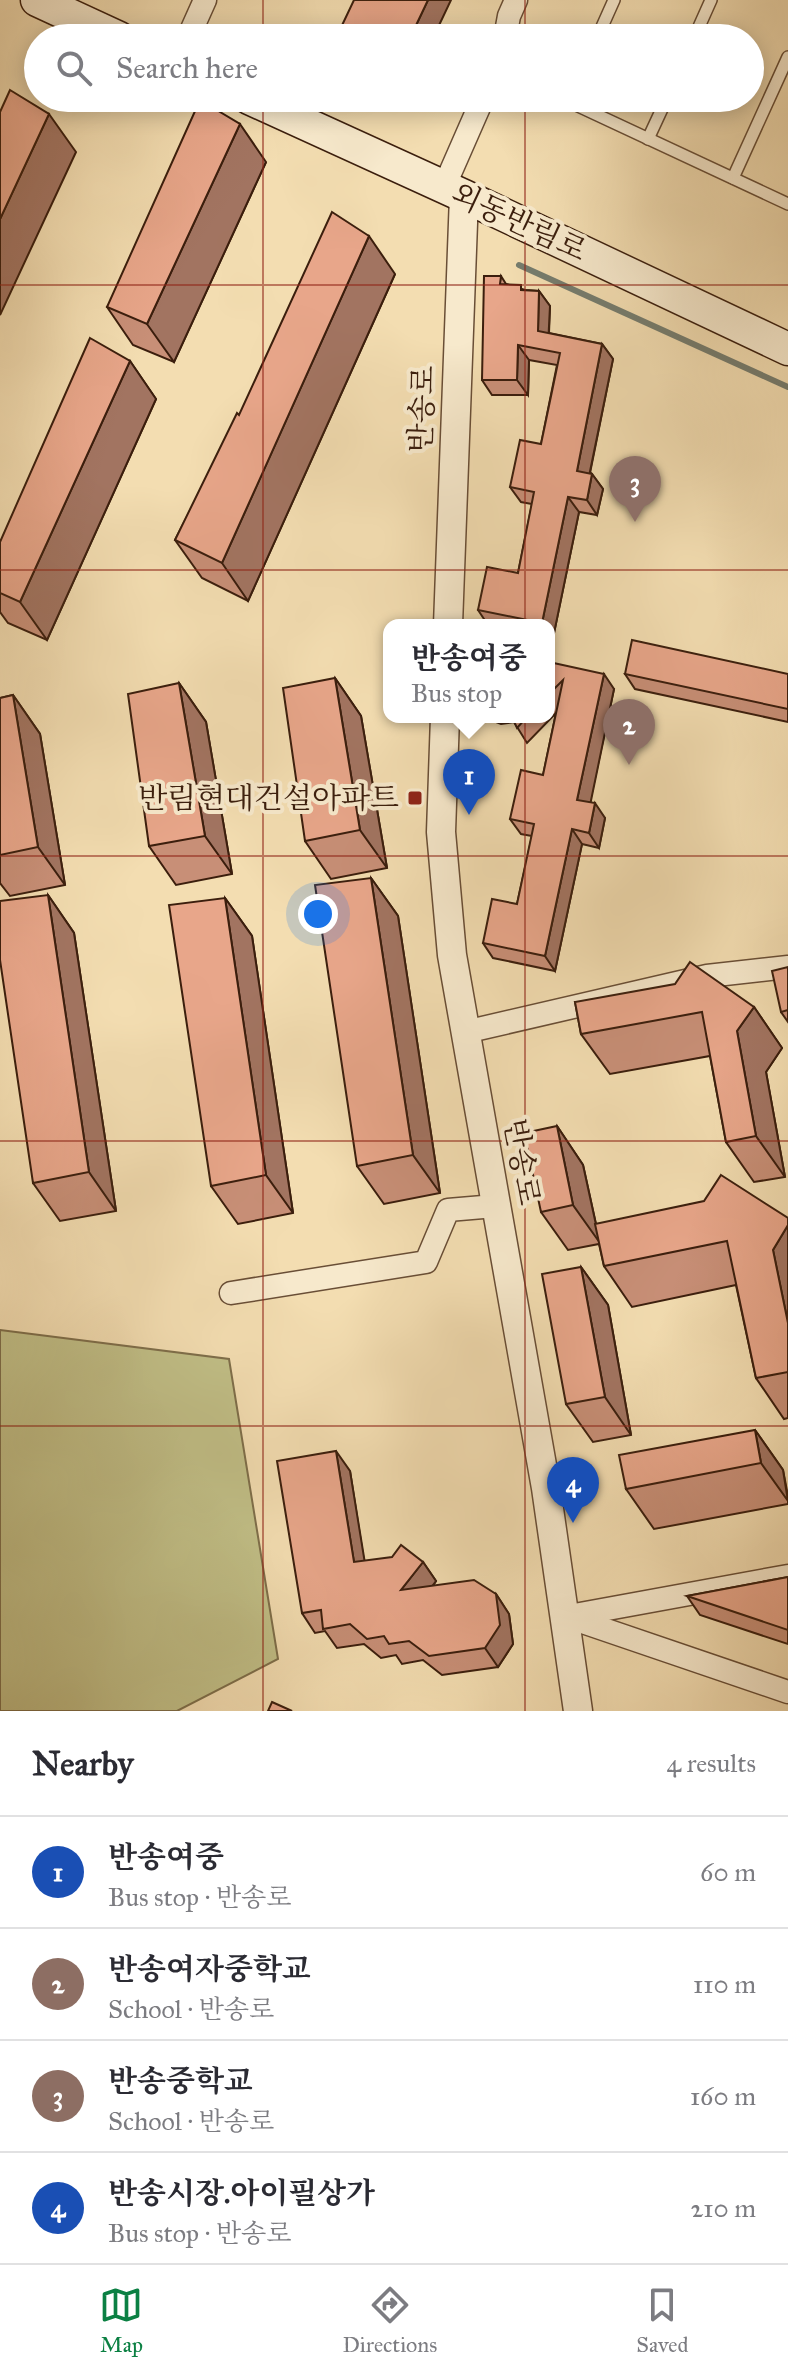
<!DOCTYPE html>
<html lang="en">
<head>
<meta charset="utf-8">
<style>
	:root { --surface:#fff; --page:#f7f7f7; --text:#2b2b33; --muted:#7c7c81; --line:#e1e1e2; --accent:#0b8043 }
	body { margin:0; font-family:"IM FELL Great Primer","Noto Serif KR",serif; background:var(--page); color:var(--text) }
	.you { position:absolute; left:318px; top:914px; width:28px; height:28px; margin:-20px; border:6px solid #fff; border-radius:50%; background:#1a73e8; box-shadow:0 0 0 12px #1a73e833 }
	.badge { display:grid; place-items:center; width:52px; height:52px; border-radius:50%; background:var(--accent); color:#fff; font-size:26px; font-weight:700 }
	.pin { position:absolute; translate:-50% -66px; filter:drop-shadow(0 2px 4px #0008) }
	.pin::after { content:''; position:absolute; top:42px; width:28px; height:24px; background:inherit; clip-path:polygon(0 0,100% 0,50% 100%) }
	.popup { position:absolute; left:383px; top:619px; width:172px; height:104px; box-sizing:border-box; display:grid; place-content:center; border-radius:16px; background:var(--surface); filter:drop-shadow(0 2px 6px #0005); font-size:26px; white-space:nowrap; color:var(--muted) }
	.popup b { font-size:30px; color:var(--text) }
	.popup::after { content:''; position:absolute; left:50%; top:100%; margin-left:-16px; border:16px solid transparent; border-top-color:var(--surface) }
	.list { margin:0; padding:0; list-style:none }
	h2 { display:flex; justify-content:space-between; align-items:center; height:104px; margin:0; padding:0 32px; font-size:34px }
	h2 small { font-size:26px; font-weight:400; color:var(--muted) }
	.list li { display:grid; grid-template-columns:52px 1fr auto; gap:24px; align-items:center; box-sizing:border-box; height:112px; padding:0 32px; border-top:2px solid var(--line) }
	.list b { display:block; font-size:30px; white-space:nowrap }
	.list p { margin:0; font-size:26px; white-space:nowrap; color:var(--muted) }
	.list em { font-size:26px; font-style:normal; color:var(--muted) }
	.icon { flex:none; width:44px; height:44px; fill:none; stroke:currentColor; stroke-width:2; stroke-linecap:round; stroke-linejoin:round }
	.map { position:relative; flex:none; width:788px; height:1711px; overflow:hidden }
	.search { position:absolute; background:var(--surface); box-shadow:0 4px 20px #0003; left:24px; right:24px; top:24px; height:88px; display:flex; align-items:center; gap:20px; box-sizing:border-box; padding:0 28px; border-radius:44px; color:var(--muted); font-size:30px }
	.sheet { height:552px; background:var(--surface) }
	nav { display:flex; justify-content:space-around; align-items:center; box-sizing:border-box; height:112px; border-top:2px solid var(--line); background:var(--surface); font-size:22px; color:var(--muted) }
	nav a { display:grid; justify-items:center; gap:4px }
	nav .on { color:var(--accent) }
	.map>svg:first-child { display:block }
	.green { fill:#c1bf87; stroke:#7e6e4a; stroke-width:2 }
	.lines { fill:none; stroke-linecap:round; stroke-linejoin:round }
	.stream { stroke:#757c6e; stroke-width:6 }
	.service-casing { stroke:#694e36; stroke-width:14 }
	.minor-casing { stroke:#694e36; stroke-width:25 }
	.tertiary-casing { stroke:#694e36; stroke-width:31 }
	.secondary-casing { stroke:#3b1e0d; stroke-width:35 }
	.service { stroke:#f7e9cc; stroke-width:11 }
	.minor { stroke:#f7e9cc; stroke-width:22 }
	.tertiary { stroke:#f7e9cc; stroke-width:28 }
	.secondary { stroke:#f7e9cc; stroke-width:32 }
	.wall { fill:#c88f77; stroke:#3b1e0d; stroke-width:2 }
	.shaded-wall { fill:#a27461; stroke:#3b1e0d; stroke-width:2 }
	.building { fill:#e8a68a; stroke:#3b1e0d; stroke-width:2 }
	.grid { fill:none; stroke:#8f2418; stroke-width:2; stroke-opacity:0.55 }
	.poi-dot { fill:#8f2418; stroke:#f7e9cc; stroke-width:3 }
	.labels { text-anchor:middle; dominant-baseline:central; stroke-width:8; stroke-linejoin:round; paint-order:stroke }
	.street-label { font-size:30px; fill:#3b1e0d; stroke:#f7e9cc }
	.poi-label { font-size:30px; fill:#3b1e0d; stroke:#f7e9cc; text-anchor:end }
</style>
</head>
<body>
<div class="map">
<svg width="788" height="1711" viewBox="0 0 788 1711">
	<rect width="100%" height="100%" fill="#f3ddb1"/>
	<filter id="stains"><feTurbulence type="fractalNoise" baseFrequency=".0025" numOctaves="4"/><feColorMatrix values="0 0 0 0 .2 0 0 0 0 .09 0 0 0 0 .02 0 0 0 .5 -.17"/></filter>
	<radialGradient id="worn" r=".72"><stop offset=".6" stop-color="#630" stop-opacity="0"/><stop offset="1" stop-color="#630" stop-opacity=".3"/></radialGradient>
	<path class="green" d="M0,1330L229,1359L278,1659L177,1711H0Z"/>
	<g class="lines">
		<path class="stream" d="M519,265L788,387"/>
		<g class="service-casing">
			<g id="service">
				<path d="M597,38L614,0"/>
				<path d="M694,38L711,0"/>
				<path d="M561,98L788,204"/>
				<path d="M648,139L667,98"/>
				<path d="M733,178L788,57"/>
			</g>
		</g>
		<g class="minor-casing">
			<g id="minor">
				<path d="M188,38L205,0"/>
				<path d="M505,38L509,16L516,0"/>
				<path d="M444,187L483,98"/>
				<path d="M465,1032L707,976L788,967"/>
				<path d="M231,1293L426,1262L448,1210L495,1206"/>
				<path d="M565,1616L788,1692"/>
				<path d="M569,1616L788,1576"/>
			</g>
		</g>
		<g class="tertiary-casing">
			<g id="tertiary">
				<path d="M448,625L464,196"/>
				<path d="M445,717L441,832L452,955L546,1488L578,1711"/>
			</g>
		</g>
		<g class="secondary-casing">
			<g id="secondary">
				<path d="M37,0L119,38"/>
				<path d="M249,98L464,196L788,349"/>
			</g>
		</g>
		<use href="#service" class="service"/>
		<use href="#minor" class="minor"/>
		<use href="#tertiary" class="tertiary"/>
		<use href="#secondary" class="secondary"/>
	</g>
	<g class="wall">
		<path d="M375,98H405L399,109Z"/>
		<path d="M266,162L174,362L133,345L107,307Z"/>
		<path d="M395,274L248,601L202,578L175,540L239,415Z"/>
		<path d="M501,276L506,284L525,290L539,291L550,306L549,333L602,344L613,359L590,473L592,474L603,489L597,515L579,512L553,638L549,637V625H488L478,610L518,573L532,504L521,502L510,487L541,444L557,365L529,360L528,395H492L482,380Z"/>
		<path d="M130,361L156,399L47,640L8,623L0,612V542Z"/>
		<path d="M549,662L614,689L590,802L605,818L599,848L582,844L555,971L493,958L483,943L517,904L532,836L521,834L510,819L543,775L556,713L527,743L514,722L501,724L483,717H549Z"/>
		<path d="M625,674H788V722L635,689Z"/>
		<path d="M335,678L361,716L387,868L331,879L305,841Z"/>
		<path d="M179,683L206,722L232,874L176,885L149,846Z"/>
		<path d="M13,695L40,734L65,885L10,896L0,883V698Z"/>
		<path d="M371,878L398,916L440,1193L384,1204L357,1166Z"/>
		<path d="M48,895L74,933L116,1211L60,1221L33,1183Z"/>
		<path d="M225,898L252,936L293,1213L238,1224L211,1186Z"/>
		<path d="M788,967V1022L781,1012Z"/>
		<path d="M575,1002L754,1007L782,1048L766,1072L785,1177L754,1182L726,1142L710,1056L610,1074L581,1034Z"/>
		<path d="M557,1126L583,1165L596,1224L788,1218V1418L784,1419L756,1378L736,1285L632,1307L604,1266L599,1244L568,1250L541,1212Z"/>
		<path d="M581,1267L608,1305L631,1435L593,1442L566,1404Z"/>
		<path d="M755,1430L783,1470L788,1496V1504L654,1529L626,1489Z"/>
		<path d="M350,1471L364,1561L423,1562L436,1581L433,1586L496,1594L509,1614L513,1644L498,1667L442,1675L423,1660L402,1664L396,1655L381,1658L364,1644L337,1648L325,1631L315,1633L302,1613Z"/>
		<path d="M788,1577V1644L700,1615L687,1596Z"/>
	</g>
	<g class="shaded-wall">
		<path d="M428,0H451L433,38H410Z"/>
		<path d="M392,98H405L399,109Z"/>
		<path d="M49,114L76,152L0,315V219Z"/>
		<path d="M240,124L266,162L174,362L147,324Z"/>
		<path d="M369,236L395,274L248,601L222,563Z"/>
		<path d="M539,291L550,306L548,346L538,331Z"/>
		<path d="M602,344L613,359L587,486L577,471Z"/>
		<path d="M518,345L529,360L528,395L517,380Z"/>
		<path d="M130,361L156,399L47,640L20,602Z"/>
		<path d="M592,474L603,489L597,515L587,500Z"/>
		<path d="M568,497L579,512L553,638L549,632V625H544L542,623Z"/>
		<path d="M604,674L614,689L588,815L577,800Z"/>
		<path d="M335,678L361,716L387,868L360,830Z"/>
		<path d="M179,683L206,722L232,874L205,836Z"/>
		<path d="M13,695L40,734L65,885L38,847Z"/>
		<path d="M595,803L605,818L599,848L589,833Z"/>
		<path d="M572,829L582,844L555,971L545,956Z"/>
		<path d="M371,878L398,916L440,1193L413,1155Z"/>
		<path d="M48,895L74,933L116,1211L89,1172Z"/>
		<path d="M225,898L252,936L293,1213L266,1175Z"/>
		<path d="M754,1007L782,1048L766,1072L785,1177L756,1136L737,1031Z"/>
		<path d="M557,1126L583,1165L600,1243L573,1205Z"/>
		<path d="M788,1225V1323L773,1250Z"/>
		<path d="M581,1267L608,1305L631,1435L605,1397Z"/>
		<path d="M755,1430L783,1470L788,1501L761,1463Z"/>
		<path d="M336,1451L350,1471L368,1582L354,1562Z"/>
		<path d="M423,1562L436,1581L415,1609L401,1590Z"/>
		<path d="M496,1594L509,1614L513,1644L498,1667L485,1648Z"/>
	</g>
	<g class="building">
		<path d="M354,0H428L410,38H336Z"/>
		<path d="M10,90L49,114L0,219V112Z"/>
		<path d="M200,100L240,124L147,324L107,307Z"/>
		<path d="M332,212L369,236L222,563L175,540L237,413L239,415Z"/>
		<path d="M484,276H501L500,284L521,285V290L539,291L538,331L602,344L577,471L592,474L587,500L568,497L542,623L478,610L487,567L518,573L534,492L510,487L520,440L541,444L560,353L518,345L517,380H482Z"/>
		<path d="M90,338L130,361L20,602L0,593V542Z"/>
		<path d="M632,640L788,674V709L625,674Z"/>
		<path d="M549,662L604,674L577,800L595,803L589,833L572,829L545,956L483,943L492,899L517,904L534,824L510,819L521,770L543,775L563,680L549,694Z"/>
		<path d="M335,678L360,830L305,841L283,688Z"/>
		<path d="M179,683L205,836L149,846L128,694Z"/>
		<path d="M13,695L38,847L0,855V698Z"/>
		<path d="M512,717H527L517,728Z"/>
		<path d="M371,878L413,1155L357,1166L315,885Z"/>
		<path d="M48,895L89,1172L33,1183L0,960V901Z"/>
		<path d="M225,898L266,1175L211,1186L169,905Z"/>
		<path d="M690,962L754,1007L737,1031L756,1136L726,1142L702,1012L581,1034L575,1002L675,984Z"/>
		<path d="M788,967V1010L781,1012L772,971Z"/>
		<path d="M557,1126L573,1205L541,1212L524,1133Z"/>
		<path d="M721,1175L788,1218V1225L773,1250L788,1323V1372L756,1378L727,1241L604,1266L595,1224L704,1201Z"/>
		<path d="M581,1267L605,1397L566,1404L542,1274Z"/>
		<path d="M755,1430L761,1463L626,1489L619,1455Z"/>
		<path d="M336,1451L354,1562L392,1557L401,1545L423,1562L401,1590L474,1580L496,1594L500,1625L485,1648L429,1656L409,1641L389,1644L384,1636L367,1639L350,1624L323,1629L321,1610L302,1613L277,1461Z"/>
		<path d="M788,1577V1630L687,1596Z"/>
		<path d="M272,1702L292,1711H268Z"/>
	</g>
	<path class="grid" d="M263,0V38M525,0V38M263,98V1711M525,98V1711M0,285H788M0,570H788M0,856H788M0,1141H788M0,1426H788"/>
	<rect class="poi-dot" x="407" y="790" width="16" height="16" rx="4"/>
	<g class="labels">
		<g class="street-label">
			<text transform="translate(519 222) rotate(25)">외동반림로</text>
			<text transform="translate(422 409) rotate(-88)">반송로</text>
			<text transform="translate(522 1162) rotate(80)">반송로</text>
		</g>
		<g class="poi-label">
			<text x="399" y="798">반림현대건설아파트</text>
		</g>
	</g>
	<rect width="100%" height="100%" filter="url(#stains)"/>
	<rect width="100%" height="100%" fill="url(#worn)"/>
</svg>
<div class="you"></div>
<div class="pin badge" style="left:469px;top:815px;background:#1a4fb4">1</div>
<div class="popup"><b>반송여중</b>Bus stop</div>
<div class="pin badge" style="left:629px;top:765px;background:#8d6e63">2</div>
<div class="pin badge" style="left:635px;top:522px;background:#8d6e63">3</div>
<div class="pin badge" style="left:573px;top:1523px;background:#1a4fb4">4</div>
<div class="search"><svg class="icon" aria-label="search" viewBox="0 0 24 24"><circle cx="10" cy="10" r="6"/><path d="M15 15l6 6"/></svg>Search here</div>
</div>
<section class="sheet">
<h2>Nearby<small>4 results</small></h2>
<ul class="list">
<li><span class="badge" style="background:#1a4fb4">1</span><div><b>반송여중</b><p>Bus stop · 반송로</p></div><em>60 m</em></li>
<li><span class="badge" style="background:#8d6e63">2</span><div><b>반송여자중학교</b><p>School · 반송로</p></div><em>110 m</em></li>
<li><span class="badge" style="background:#8d6e63">3</span><div><b>반송중학교</b><p>School · 반송로</p></div><em>160 m</em></li>
<li><span class="badge" style="background:#1a4fb4">4</span><div><b>반송시장.아이필상가</b><p>Bus stop · 반송로</p></div><em>210 m</em></li>
</ul>
</section>
<nav>
<a class="on"><svg class="icon" aria-label="map" viewBox="0 0 24 24"><path d="M3 6l6-2 6 2 6-2v14l-6 2-6-2-6 2zM9 4v14M15 6v14"/></svg>Map</a>
<a><svg class="icon" aria-label="directions" viewBox="0 0 24 24"><path d="M12 3l9 9-9 9-9-9zM9 14v-3h6M13 9l2 2-2 2"/></svg>Directions</a>
<a><svg class="icon" aria-label="saved" viewBox="0 0 24 24"><path d="M7 4h10v16l-5-4-5 4z"/></svg>Saved</a>
</nav>
</body>
</html>
